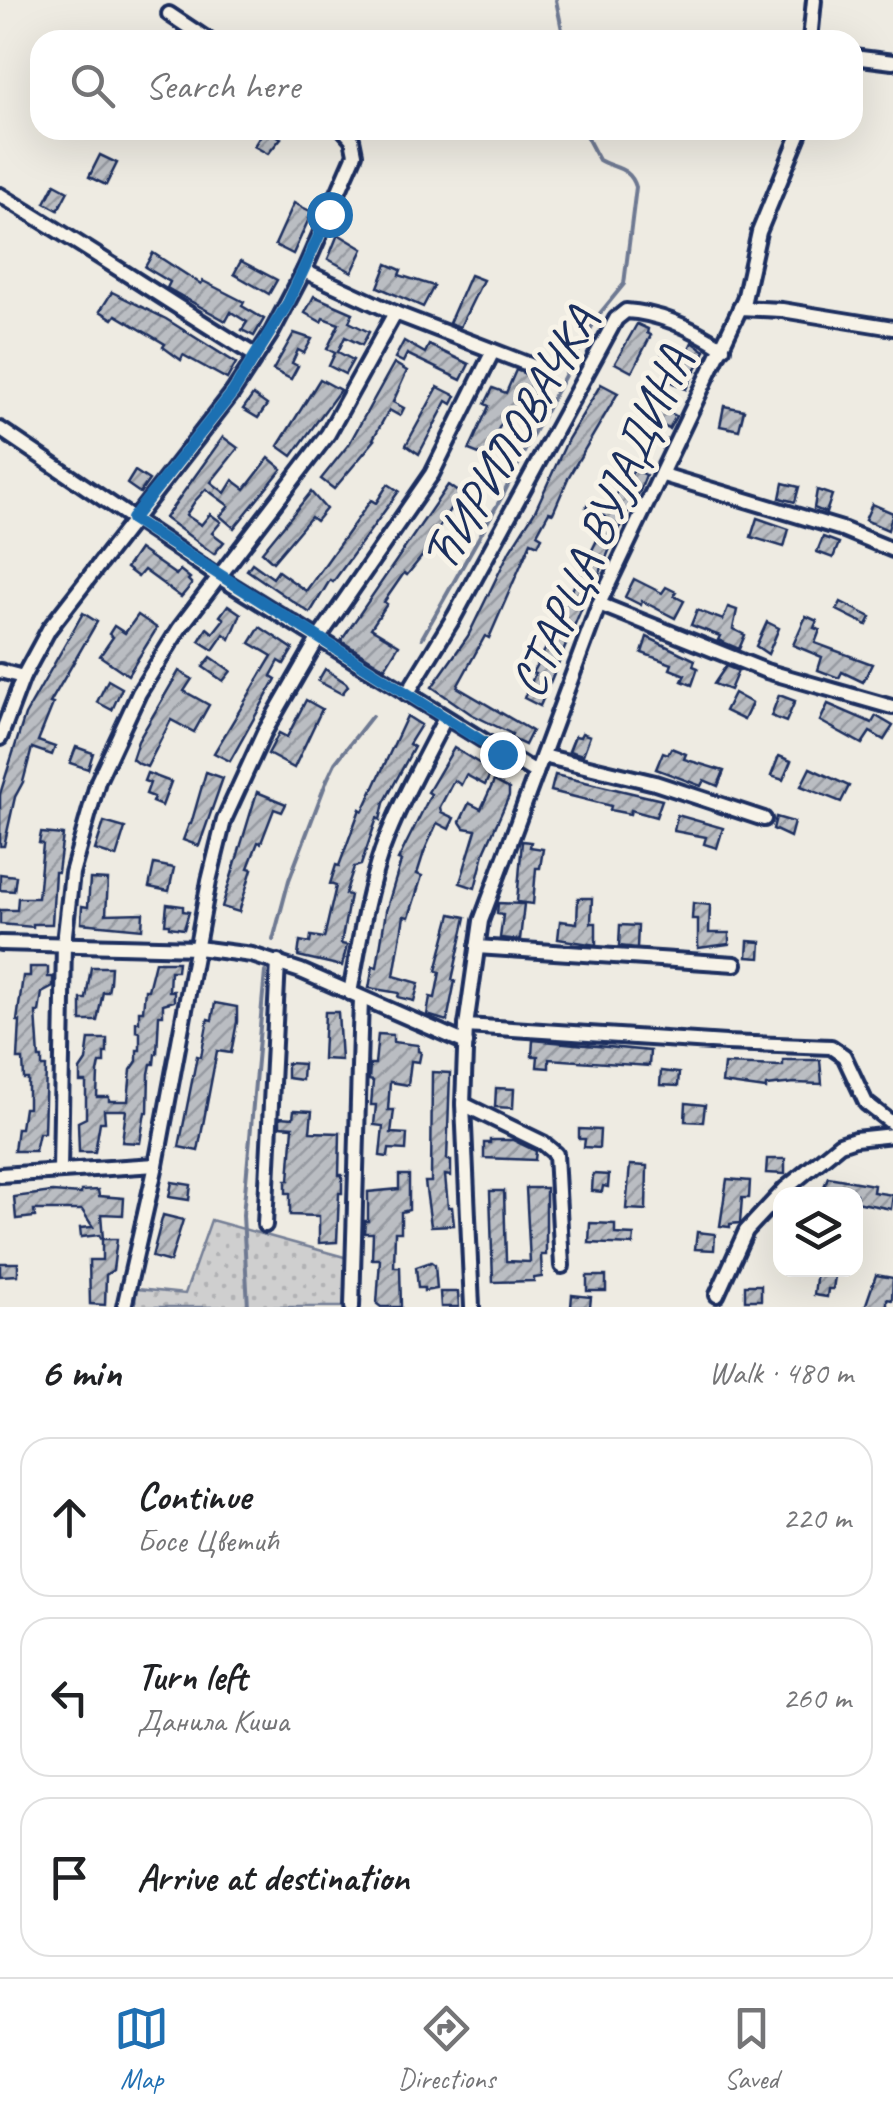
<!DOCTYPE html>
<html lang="en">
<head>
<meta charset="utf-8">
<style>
	:root { --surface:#fff; --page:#f6f6f6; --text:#202124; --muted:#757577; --line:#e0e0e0; --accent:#1f6fb2 }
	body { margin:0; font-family:Caveat,sans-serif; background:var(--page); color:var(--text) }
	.controls { position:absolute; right:30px; bottom:30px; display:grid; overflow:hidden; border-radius:20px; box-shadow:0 10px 40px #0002 }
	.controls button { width:90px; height:90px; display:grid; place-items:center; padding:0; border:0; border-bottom:2px solid var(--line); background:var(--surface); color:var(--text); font:50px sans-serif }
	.stop { position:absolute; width:30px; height:30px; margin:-22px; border:8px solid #1f6fb2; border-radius:50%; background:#fff }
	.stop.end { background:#1f6fb2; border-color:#fff; box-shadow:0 2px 10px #0008 }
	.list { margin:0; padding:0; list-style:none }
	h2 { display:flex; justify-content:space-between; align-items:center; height:130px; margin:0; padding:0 40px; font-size:42px }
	h2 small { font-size:32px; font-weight:400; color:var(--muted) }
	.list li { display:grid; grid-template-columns:65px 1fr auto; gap:30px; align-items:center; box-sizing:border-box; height:160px; margin:0 20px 20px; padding:0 20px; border:2px solid var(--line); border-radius:30px }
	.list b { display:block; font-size:38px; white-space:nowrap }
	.list p { margin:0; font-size:32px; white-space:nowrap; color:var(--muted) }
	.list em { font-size:32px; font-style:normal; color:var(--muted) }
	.icon { flex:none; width:55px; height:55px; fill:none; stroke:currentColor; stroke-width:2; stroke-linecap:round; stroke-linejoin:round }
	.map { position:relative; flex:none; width:893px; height:1307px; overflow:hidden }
	.search { position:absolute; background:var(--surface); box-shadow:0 10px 40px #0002; left:30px; right:30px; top:30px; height:110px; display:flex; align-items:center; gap:25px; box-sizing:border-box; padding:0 35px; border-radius:30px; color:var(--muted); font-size:38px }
	.sheet { height:670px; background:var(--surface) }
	nav { display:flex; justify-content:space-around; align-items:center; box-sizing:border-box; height:140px; border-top:2px solid var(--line); background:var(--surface); font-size:28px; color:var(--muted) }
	nav a { display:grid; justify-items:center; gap:5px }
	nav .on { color:var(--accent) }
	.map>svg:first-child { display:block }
	.green { fill:url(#green-dots); stroke:#757f96; stroke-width:2.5 }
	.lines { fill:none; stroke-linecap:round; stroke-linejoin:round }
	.stream { stroke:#6e7992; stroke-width:4 }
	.building { fill:url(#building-hatch); stroke:#1b2f5e; stroke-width:2.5 }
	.minor-casing { stroke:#1b2f5e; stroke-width:20 }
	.minor { stroke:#f7f3e8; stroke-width:12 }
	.route { stroke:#1f6fb2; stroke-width:12 }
	.labels { text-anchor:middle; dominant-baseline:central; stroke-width:10; stroke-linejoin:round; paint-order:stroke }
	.street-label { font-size:50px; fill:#1b2f5e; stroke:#f7f3e8 }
</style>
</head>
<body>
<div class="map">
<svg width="893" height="1307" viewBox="0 0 893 1307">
	<defs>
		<pattern id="green-dots" width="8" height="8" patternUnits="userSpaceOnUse" patternTransform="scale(2.5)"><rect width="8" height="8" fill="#cfcfcf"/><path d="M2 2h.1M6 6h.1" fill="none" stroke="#b1b2b4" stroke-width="1.8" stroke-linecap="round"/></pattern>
		<pattern id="building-hatch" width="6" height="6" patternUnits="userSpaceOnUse" patternTransform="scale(2.5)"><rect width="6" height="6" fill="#babdc2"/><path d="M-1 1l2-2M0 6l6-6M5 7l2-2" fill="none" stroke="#969aa1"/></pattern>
	</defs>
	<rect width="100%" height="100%" fill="#eeebe2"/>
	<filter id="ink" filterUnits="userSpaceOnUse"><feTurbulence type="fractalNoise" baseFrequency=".01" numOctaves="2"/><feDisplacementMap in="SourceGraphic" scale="20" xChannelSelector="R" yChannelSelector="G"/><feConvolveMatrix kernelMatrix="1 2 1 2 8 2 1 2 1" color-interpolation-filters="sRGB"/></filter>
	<g filter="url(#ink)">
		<path class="green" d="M211,1220L348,1258L347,1307H135L136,1289L185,1294Z"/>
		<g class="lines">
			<g class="stream">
				<path d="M556,0L564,40"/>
				<path d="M422,638L504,493L533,434L597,317L624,284L636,187C630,167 615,169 599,160L583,130"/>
				<path d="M273,940L289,880L327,780L335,763L372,716"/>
				<path d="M248,1307L243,1215L265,972"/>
			</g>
		</g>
		<g class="building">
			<path d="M264,130H276L274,134L281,138L268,154L254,146Z"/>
			<path d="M100,155L117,163L106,185L89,177Z"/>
			<path d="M55,184L68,191L58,210L45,203Z"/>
			<path d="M294,203L312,212L293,254L275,245Z"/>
			<path d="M338,234L363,249L352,272L328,259Z"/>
			<path d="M153,253L201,284L203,281L244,302L242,306L264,319L254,336L242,330L247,322L231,312L226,321L167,288L170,282L145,267Z"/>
			<path d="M241,261L277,280L269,294L234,274Z"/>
			<path d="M387,264L401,270L399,275L434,286L423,307L378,287Z"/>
			<path d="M470,275L483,280L460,327L449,323Z"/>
			<path d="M112,292L166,319L236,363L227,379L183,355L181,360L163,347L165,344L116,315L113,319L100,311Z"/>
			<path d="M314,296L353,313L349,322L369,332L362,345L345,337L338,352L353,360L345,374L329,366L335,353L327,349L339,324L323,318L321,322L305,313Z"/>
			<path d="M637,324L648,329L647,333L651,335L632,372L615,363Z"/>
			<path d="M294,333L312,339L304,353L298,350L292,363L298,366L291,379L273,370Z"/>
			<path d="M404,341L425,353L429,345L469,364L461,380L407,354L403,362L395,358Z"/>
			<path d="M692,342L705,351L686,389L672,382L678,371L658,361L665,349L684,359Z"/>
			<path d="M394,363L407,371L393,402L404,408L400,416L389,410L373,439L375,440L334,489L321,479L349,444Z"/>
			<path d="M516,370L536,378L533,383L538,386L531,401L518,418L507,413L484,456L469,450L489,406L485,404L493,388L506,393Z"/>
			<path d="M320,379L340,390L292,456L278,446Z"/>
			<path d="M601,384L618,393L569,476L553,513L549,512L537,534L542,537L538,545L531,542L489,638L485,636L457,687L532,731L525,745L510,738L512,734L471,714L432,687L468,636L510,550L535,511L568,439Z"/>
			<path d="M438,387L456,396L452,404L447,401L419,454L406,445Z"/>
			<path d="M253,395L267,405L258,418L243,409Z"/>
			<path d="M724,406L744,410L739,430L720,426Z"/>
			<path d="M661,408L676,416L669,429L654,421Z"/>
			<path d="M223,437L238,448L211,482L225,493L233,480L245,489L269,458L282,469L234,528L220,516L229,506L206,489L195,501L186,515L201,525L210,514L221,522L212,533L224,542L214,554L165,518Z"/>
			<path d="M634,469L646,475L640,491L616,534L599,575L579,604L583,605L540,706L524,698L535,674L532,673L555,632L562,610L603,528L605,517L586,507L591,498L609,508L618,491L622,493Z"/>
			<path d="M135,471L149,480L140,493L127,484Z"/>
			<path d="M783,483L799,487L795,502L780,498Z"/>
			<path d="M388,484L399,491L333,582L330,580L310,613L247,570L252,563L273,578L278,571L306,591L371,500L376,503Z"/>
			<path d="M448,485L462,495L459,500L474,511L468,521L450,509L423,555L407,575L404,573L384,602L387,604L371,628L399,645L385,668L341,641Z"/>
			<path d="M817,490L832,495L826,513L814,508Z"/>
			<path d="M311,492L326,509L316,521L311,517L273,562L262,552Z"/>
			<path d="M872,504L893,513L888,530L865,520Z"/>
			<path d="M757,518L789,529L784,547L751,537Z"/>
			<path d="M823,537L839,543L833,558L817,552Z"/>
			<path d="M139,549L176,575L180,570L190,578L188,580L192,584L181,597L144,570L138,577L126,568Z"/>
			<path d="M634,579L662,593L666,587L676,592L674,596L684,601L675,618L642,601L641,605L625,597Z"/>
			<path d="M841,602L871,617L867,625L837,610Z"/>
			<path d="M228,605L241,614L230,639L224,634L213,650L199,641L207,628L213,633L224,619L220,616Z"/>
			<path d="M728,607L737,610L733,629L745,635L739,649L718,640L720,636L691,625L697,610L723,620Z"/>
			<path d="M83,613L97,622L50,703L53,704L38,741L55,747L52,755L32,748L23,782L15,797L4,846H0V794L25,715Z"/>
			<path d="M138,615L157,628L128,675L100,656L113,637L109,634L114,626L125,633Z"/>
			<path d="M806,616L817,621L814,628L820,630L815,643L872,664L863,682L842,672L839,678L818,670L822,657L793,645Z"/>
			<path d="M767,622L779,628L768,654L756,646Z"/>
			<path d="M260,627L293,649L284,664L279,661L271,676L276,679L230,761L214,753L272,656L250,643Z"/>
			<path d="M647,637L695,660L693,666L698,668L692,685L682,681L685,675L670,669L672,664L642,653Z"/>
			<path d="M211,657L231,671L223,681L203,667Z"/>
			<path d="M726,666L738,671L730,690L714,684Z"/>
			<path d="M325,669L346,683L348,686L342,694L318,681Z"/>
			<path d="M179,671L192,679L184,691L209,705L194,732L171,720L147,767L137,763L132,759L138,741Z"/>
			<path d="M108,680L122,688L112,710L97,702Z"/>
			<path d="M734,693L752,703L744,720L725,711Z"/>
			<path d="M779,695L795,701L786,722L771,716Z"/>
			<path d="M306,700L322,709L294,768L268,754L279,733L287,737Z"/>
			<path d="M828,704L872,723L876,716L893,726L884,740L870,732L862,744L820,721Z"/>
			<path d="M407,716L421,725L409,744L414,747L384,803L380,820L377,818L361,865L354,867L345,894L350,895L341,944L347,945L342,966L298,956L300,941L310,943L311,936L324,938L336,886L330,884L336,865L339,866L360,809L363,811Z"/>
			<path d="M582,733L590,736L583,755L569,751L575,736L580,737Z"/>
			<path d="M76,747L93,753L88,769L70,763Z"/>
			<path d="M454,748L492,771L485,785L466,775L461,785L454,780L440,807L441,812L454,818L449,829L437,823L424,852L417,874L422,876L409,917L404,916L394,976L419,983L414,1001L398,997L399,993L369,988L373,966L377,967L386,911L401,861L398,860L431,794L428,792Z"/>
			<path d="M671,748L686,754L684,759L724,771L718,786L704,780L701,786L656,769L663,752L668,754Z"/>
			<path d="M779,756L791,761L783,780L771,776Z"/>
			<path d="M810,768L849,786L841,802L801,786Z"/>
			<path d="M206,772L223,778L199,846L183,840L189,824H191Z"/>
			<path d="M147,773L171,782L162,806L152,802L154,797L146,794L150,783L144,781Z"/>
			<path d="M555,775L662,800L656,817L631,810L630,814L610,810L611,806L551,791Z"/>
			<path d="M494,781L509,789V796L485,850L475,888L460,883L476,830L464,828L460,822L469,803L481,809Z"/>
			<path d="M257,792L286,804L282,812L274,809L261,843L258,842L248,868L252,869L239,912L222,907Z"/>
			<path d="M677,815L723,828L717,848L704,844L706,837L674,831Z"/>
			<path d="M776,817L794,822L790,837L773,829Z"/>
			<path d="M104,822L125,828L116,857L95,850Z"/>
			<path d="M41,833L63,835L58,872H55L52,924H33V927L0,924V910H17L18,898H38L43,844L39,843Z"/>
			<path d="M522,841L531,842L530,847L543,849L540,868H536L533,904L517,902Z"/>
			<path d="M154,864L174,868L169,891L149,887Z"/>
			<path d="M0,874L16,876L14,891L0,890Z"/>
			<path d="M90,879L108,880L106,914L143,913L142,929L81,923L82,906L88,907Z"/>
			<path d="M578,898H592L591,923H596V945L558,939L560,921L577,923Z"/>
			<path d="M498,903L524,904L520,940L500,938L503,915L497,914Z"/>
			<path d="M693,903L710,905L709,933H729V944L698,948V919H692Z"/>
			<path d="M167,904L183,906V911L189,912L184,929L169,927V924H165Z"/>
			<path d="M451,914L466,917L452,980L455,981L447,1021L427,1015L430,997L435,998L440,972L436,971Z"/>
			<path d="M620,925L638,926L637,948L619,946Z"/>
			<path d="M748,941L761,942L760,958L747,957Z"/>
			<path d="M155,962H178L177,971H170L169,991H174V1001L163,1004V1015H159L157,1054H155L154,1064H151L149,1074L148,1112H145L140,1143L122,1142L126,1110H104L105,1122H100L95,1152H79L78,1122L86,1118V1082H80V1070L86,1061L89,1039H107V1053H104V1063H100L98,1073L97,1097H109V1101H128L131,1070L137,1061V1050H140V1032L136,1031V1022H139V1011H143L145,990H148Z"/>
			<path d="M30,967H48V977H53V987L42,993L39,1012H36L39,1058H42V1067H46L44,1133H39L35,1151H14L17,1128H21L24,1108H28V1079H24L23,1059H18L20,1021H17L23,976H30Z"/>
			<path d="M91,967H111L110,982L108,992H103L97,1021H81V999H86Z"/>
			<path d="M215,1003L237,1007V1022L231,1053L217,1051L198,1151L179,1147L197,1056L201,1057L208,1019L212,1020Z"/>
			<path d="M325,1012H338L341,1060L323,1059Z"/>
			<path d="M378,1034L393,1035V1042L418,1045V1051L421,1052L419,1062L411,1061L408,1085L390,1082L388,1110H394L391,1133L407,1134L406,1150L389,1149L388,1157L380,1156L383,1126L374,1125L376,1105H371L373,1081L369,1080L370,1064H375Z"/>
			<path d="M533,1040L650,1051L649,1066L549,1059V1068L537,1067L538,1056H532Z"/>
			<path d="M783,1060H820L822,1084L795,1083L766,1086V1089L722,1083L724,1064L783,1066Z"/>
			<path d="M287,1063L303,1064L302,1080L287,1078Z"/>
			<path d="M661,1071L679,1073L678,1086L660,1085Z"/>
			<path d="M432,1072L450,1073L447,1160H451V1176L445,1175L448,1207H452L454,1225L431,1226L425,1182H431Z"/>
			<path d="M496,1088L514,1089L513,1108L495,1107Z"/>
			<path d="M686,1103L705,1105L703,1122L685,1121Z"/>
			<path d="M294,1110L312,1111L310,1132L340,1133L339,1175H342V1193H339L337,1242L319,1243V1216L290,1215V1193H286V1180H289L293,1127L280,1126V1117L293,1118Z"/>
			<path d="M579,1129L600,1130L599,1148L584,1147L585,1139H579Z"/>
			<path d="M490,1140H513L536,1151L535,1160L484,1158V1143H490Z"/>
			<path d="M767,1159H785V1174L766,1173Z"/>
			<path d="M630,1165L647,1166L646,1210L626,1209Z"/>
			<path d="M593,1174L609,1175L608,1187L603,1186L602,1192L592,1191Z"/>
			<path d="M399,1175H409V1210L401,1212V1232H395L394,1267H400L401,1307H381L377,1304L380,1259H372L373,1233H364L365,1221H368V1192L399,1189Z"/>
			<path d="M828,1177L874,1185L873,1192L893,1195L891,1209L856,1202V1194H821Z"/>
			<path d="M727,1179L750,1181L749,1198H742L740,1223L730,1224V1227L720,1226Z"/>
			<path d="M172,1182L191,1185L189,1200L169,1197Z"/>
			<path d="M526,1188H546V1255H541L542,1277L534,1278V1281L493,1282L490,1191H504L506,1261L530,1262Z"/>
			<path d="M98,1190L99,1196L124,1198L123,1215L101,1214L103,1239H117L113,1270L106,1275L105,1305L90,1304L89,1260H102V1240L99,1235L81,1237L80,1228L93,1227L82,1210H34L35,1217L16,1219L14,1197L52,1192L81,1194V1191Z"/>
			<path d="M163,1215L183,1220L170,1262L152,1257Z"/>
			<path d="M590,1223L615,1224V1234L634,1235L633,1245L589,1243Z"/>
			<path d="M697,1232L715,1234L714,1250L695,1249Z"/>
			<path d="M431,1262L435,1265L437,1289L424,1291V1288H418L416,1267Z"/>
			<path d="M0,1263H18V1275L0,1276Z"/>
			<path d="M817,1270H836L833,1289H828L827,1297L814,1295Z"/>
			<path d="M876,1275L893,1278L892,1300L887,1299V1307H865Z"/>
			<rect x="587" y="1276" width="19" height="15"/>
			<rect x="745" y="1285" width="16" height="15"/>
			<path d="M440,1292H458L459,1307H441Z"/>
			<path d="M572,1295L591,1297L590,1307H571Z"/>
		</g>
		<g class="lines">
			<g class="minor-casing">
				<g id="minor">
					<path d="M169,14L208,40"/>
					<path d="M810,40L814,0"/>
					<path d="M853,57L893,62"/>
					<path d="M0,195C87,247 170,303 256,356"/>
					<path d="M304,271L395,313L538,368"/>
					<path d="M740,308L782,310L893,328"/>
					<path d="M0,429L219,577L536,773"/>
					<path d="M663,475L842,529L893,550"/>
					<path d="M599,604L766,671L892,707"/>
					<path d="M0,671L23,677"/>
					<path d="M407,694L454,617L616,319L626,311C661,313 694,329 723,348"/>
					<path d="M0,738L23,677L49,629L233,392L272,332L304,271L355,154L352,139L344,130"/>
					<path d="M543,756L655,783L764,819"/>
					<path d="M0,943L198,948L252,955L301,971L466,1043"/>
					<path d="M477,947L735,964"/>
					<path d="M350,993C359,945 366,897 382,850C399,804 423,762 445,718"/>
					<path d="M466,1026L726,1043L831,1047L844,1056L866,1103L893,1124"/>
					<path d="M463,1104L543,1143L556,1154L562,1266"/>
					<path d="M60,1171L64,943L72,873L98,781L139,693L179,629L328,434L395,313"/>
					<path d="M0,1175L156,1165"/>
					<path d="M265,1225L278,962"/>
					<path d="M717,1295L746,1231L785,1189L840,1144L855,1139L893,1135"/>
					<path d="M124,1307L156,1165L209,881L224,820L264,733L318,639L432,474L493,351"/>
					<path d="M352,1307L361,998"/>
					<path d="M472,1307L463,1104L466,1026L481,921L599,604L744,300L759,232L801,130"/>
				</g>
			</g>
			<use href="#minor" class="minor"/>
		</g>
	</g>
	<g class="lines" filter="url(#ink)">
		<path class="route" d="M329,214L288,303L233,392L132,519L502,754"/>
	</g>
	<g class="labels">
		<g class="street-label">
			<text transform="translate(510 440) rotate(-60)">ЋИРИЛОВАЧКА</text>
			<text transform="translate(601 522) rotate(-66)">СТАРЦА ВУЈАДИНА</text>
		</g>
	</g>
</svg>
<div class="controls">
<button><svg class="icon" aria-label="layers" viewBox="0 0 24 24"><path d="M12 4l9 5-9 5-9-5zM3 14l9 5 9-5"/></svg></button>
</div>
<div class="stop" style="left:329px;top:214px"></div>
<div class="stop end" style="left:502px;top:754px"></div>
<div class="search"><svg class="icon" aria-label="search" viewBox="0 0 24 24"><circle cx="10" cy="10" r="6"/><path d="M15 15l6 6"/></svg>Search here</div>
</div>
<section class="sheet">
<h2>6 min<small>Walk · 480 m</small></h2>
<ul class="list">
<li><svg class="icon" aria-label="ahead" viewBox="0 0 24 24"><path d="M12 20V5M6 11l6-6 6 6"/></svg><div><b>Continue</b><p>Босе Цветић</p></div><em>220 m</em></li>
<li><svg class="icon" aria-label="left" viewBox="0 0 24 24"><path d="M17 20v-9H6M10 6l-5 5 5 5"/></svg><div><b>Turn left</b><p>Данила Киша</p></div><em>260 m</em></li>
<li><svg class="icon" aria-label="arrive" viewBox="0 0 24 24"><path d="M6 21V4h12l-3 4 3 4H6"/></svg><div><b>Arrive at destination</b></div></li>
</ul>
</section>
<nav>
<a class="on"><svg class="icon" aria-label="map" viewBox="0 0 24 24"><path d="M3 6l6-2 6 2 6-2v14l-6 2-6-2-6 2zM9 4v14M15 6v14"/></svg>Map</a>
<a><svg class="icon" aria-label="directions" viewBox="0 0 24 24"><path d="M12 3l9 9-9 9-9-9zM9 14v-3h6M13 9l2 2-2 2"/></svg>Directions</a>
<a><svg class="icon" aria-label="saved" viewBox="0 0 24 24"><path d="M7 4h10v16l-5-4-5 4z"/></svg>Saved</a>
</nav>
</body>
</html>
